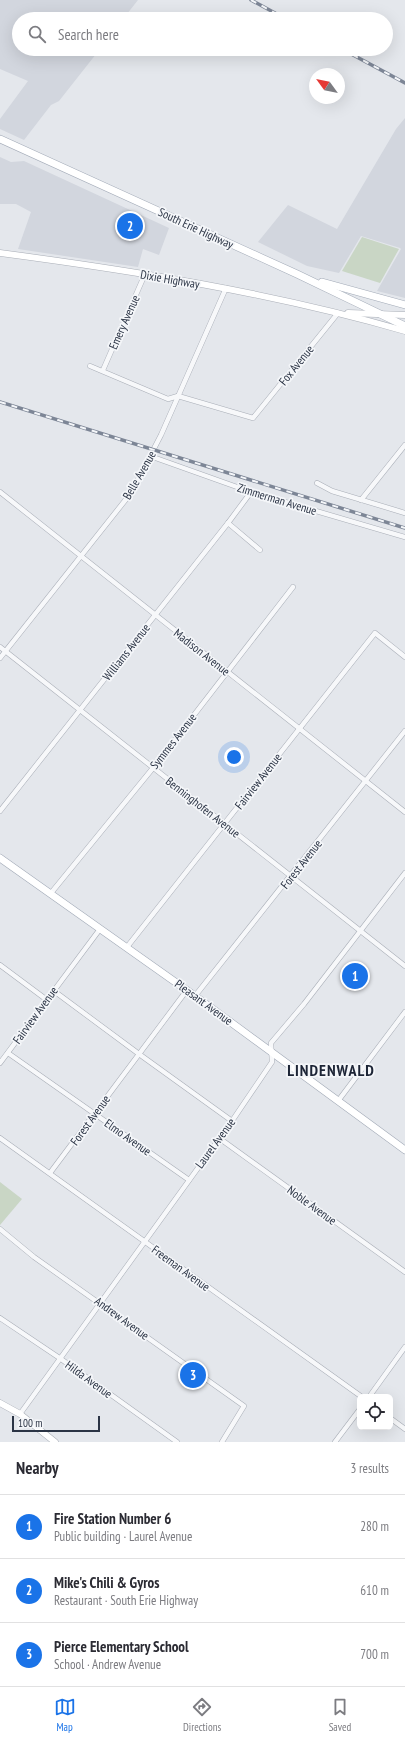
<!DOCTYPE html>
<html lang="en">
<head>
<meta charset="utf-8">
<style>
	:root { --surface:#fff; --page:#f7f7f7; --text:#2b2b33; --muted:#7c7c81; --line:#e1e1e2; --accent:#1a73e8 }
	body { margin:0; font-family:"PT Sans Narrow",sans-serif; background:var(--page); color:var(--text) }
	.controls { position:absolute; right:12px; bottom:12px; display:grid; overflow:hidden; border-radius:6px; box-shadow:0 4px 16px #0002 }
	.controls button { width:36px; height:36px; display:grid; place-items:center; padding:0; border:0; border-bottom:1px solid var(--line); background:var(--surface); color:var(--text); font:20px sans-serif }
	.compass { position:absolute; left:309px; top:68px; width:36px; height:36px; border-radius:50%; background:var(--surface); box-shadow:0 4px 16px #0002; rotate:303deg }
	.scale { position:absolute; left:12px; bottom:10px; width:88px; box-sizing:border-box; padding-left:4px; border:2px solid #2b3445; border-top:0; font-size:11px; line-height:14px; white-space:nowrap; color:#2b3445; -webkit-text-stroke:3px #f4f6f9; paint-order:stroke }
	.you { position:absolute; left:234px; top:757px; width:14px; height:14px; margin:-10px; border:3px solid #fff; border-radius:50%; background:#1a73e8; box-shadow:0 0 0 6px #1a73e833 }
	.badge { display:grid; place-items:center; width:26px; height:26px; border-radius:50%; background:var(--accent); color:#fff; font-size:13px; font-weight:700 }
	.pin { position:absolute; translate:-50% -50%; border:2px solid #fff; box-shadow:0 1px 4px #0006 }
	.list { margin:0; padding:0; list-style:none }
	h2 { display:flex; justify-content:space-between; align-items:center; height:52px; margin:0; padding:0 16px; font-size:17px }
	h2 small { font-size:13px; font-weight:400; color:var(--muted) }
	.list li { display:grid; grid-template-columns:26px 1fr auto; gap:12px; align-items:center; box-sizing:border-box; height:64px; padding:0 16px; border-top:1px solid var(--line) }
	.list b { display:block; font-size:15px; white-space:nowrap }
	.list p { margin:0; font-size:13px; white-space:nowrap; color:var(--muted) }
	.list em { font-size:13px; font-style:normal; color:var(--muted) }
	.icon { flex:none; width:22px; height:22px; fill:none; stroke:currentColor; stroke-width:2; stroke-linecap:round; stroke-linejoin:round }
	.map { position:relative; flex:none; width:405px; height:1442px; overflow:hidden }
	.search { position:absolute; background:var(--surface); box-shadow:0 4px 16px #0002; left:12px; right:12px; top:12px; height:44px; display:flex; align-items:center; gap:10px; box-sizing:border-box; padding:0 14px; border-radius:22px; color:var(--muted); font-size:15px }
	.sheet { height:244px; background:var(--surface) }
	nav { display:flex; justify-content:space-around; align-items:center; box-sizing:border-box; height:56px; border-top:1px solid var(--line); background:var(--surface); font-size:11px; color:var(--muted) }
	nav a { display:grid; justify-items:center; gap:2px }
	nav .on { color:var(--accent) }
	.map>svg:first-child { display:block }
	.built { fill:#d2d6de }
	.green { fill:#c9d6c5 }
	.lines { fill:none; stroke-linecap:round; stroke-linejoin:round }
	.street-casing { stroke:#a9aeb7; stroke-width:5.5 }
	.secondary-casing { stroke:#a9aeb7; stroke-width:7 }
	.primary-casing { stroke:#a3abb8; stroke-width:8 }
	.street { stroke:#f7f8fa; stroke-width:4.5 }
	.secondary { stroke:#fff; stroke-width:6 }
	.primary { stroke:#fff; stroke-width:7 }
	.rail-casing { stroke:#7d8696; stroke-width:3.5 }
	.rail { stroke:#f4f6f9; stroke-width:2; stroke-dasharray:6; stroke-linecap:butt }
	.labels { text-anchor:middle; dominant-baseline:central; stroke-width:3.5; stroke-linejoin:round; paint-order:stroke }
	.street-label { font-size:12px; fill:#2b3445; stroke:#f4f6f9 }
	.district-label { font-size:16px; font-weight:bold; letter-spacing:1px; fill:#1d2536; stroke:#f4f6f9 }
</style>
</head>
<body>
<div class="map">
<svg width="405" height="1442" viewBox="0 0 405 1442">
	<rect width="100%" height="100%" fill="#e4e7ec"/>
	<g class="built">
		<path d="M0,0H138L123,19H19V49H100L59,101L51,105L24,140L0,129V119L28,81L0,69Z"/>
		<path d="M405,118V298L377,291L401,249L400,248L361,236L339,273L307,266L258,242L288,205L337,229L396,129Z"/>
		<path d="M0,157L11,162L24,161L169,228L159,255L143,249L138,267L18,249L31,212L16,204H0Z"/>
	</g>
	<g class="green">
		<path d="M362,237L399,249L380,283L342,271Z"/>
		<path d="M0,1182L22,1199L0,1225Z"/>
	</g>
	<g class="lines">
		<g class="street-casing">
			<g id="street">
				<path d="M90,366L168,399L178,396L253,418L338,313"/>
				<path d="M103,370L145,274"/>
				<path d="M150,456L251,492L405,537"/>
				<path d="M317,483L332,491L405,513"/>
				<path d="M0,492L405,812"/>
				<path d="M361,500L405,445"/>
				<path d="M228,523L260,550"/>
				<path d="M0,647L405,966"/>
				<path d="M0,658L131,493L161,435L226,288"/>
				<path d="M0,811L228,523L251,492"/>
				<path d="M51,893L153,768L293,587"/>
				<path d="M127,947L375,633L405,657"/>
				<path d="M0,965L47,1000"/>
				<path d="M54,991L139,1054L232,1121"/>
				<path d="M195,996L405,731"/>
				<path d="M8,1053L189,1180"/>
				<path d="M0,1063L100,929"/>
				<path d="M338,1101L405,1012"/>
				<path d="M0,1138L362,1397"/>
				<path d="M219,1138L405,1272"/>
				<path d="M50,1173L187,990"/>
				<path d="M0,1229L34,1257L244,1406L222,1442"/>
				<path d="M0,1318L61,1359L177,1442"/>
				<path d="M369,1397L405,1347"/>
				<path d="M20,1414L232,1121L272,1062L271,1043L304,1004L405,873"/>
				<path d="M390,1418L405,1429"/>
				<path d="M335,1442L360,1409"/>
			</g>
		</g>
		<g class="secondary-casing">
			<g id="secondary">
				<path d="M0,253C136,271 273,293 405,331"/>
				<path d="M348,313L405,315"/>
				<path d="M0,1403L20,1414L55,1442"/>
			</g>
		</g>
		<g class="primary-casing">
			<g id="primary">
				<path d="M0,139L297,274L405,326"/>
				<path d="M322,282L405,305"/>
				<path d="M0,858L195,996L405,1150"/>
			</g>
		</g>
		<use href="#street" class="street"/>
		<use href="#secondary" class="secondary"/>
		<use href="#primary" class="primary"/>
		<g class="rail-casing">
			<g id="rail">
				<path d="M251,0L286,19"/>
				<path d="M342,49L405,83"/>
				<path d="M0,402L405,528"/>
			</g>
		</g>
		<use href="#rail" class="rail"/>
	</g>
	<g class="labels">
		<g class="street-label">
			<text transform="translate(196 228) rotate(25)">South Erie Highway</text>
			<text transform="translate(170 279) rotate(10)">Dixie Highway</text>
			<text transform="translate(124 322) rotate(-66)">Emery Avenue</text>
			<text transform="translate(296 365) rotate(-51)">Fox Avenue</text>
			<text transform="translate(139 475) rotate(-60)">Belle Avenue</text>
			<text transform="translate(277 499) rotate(17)">Zimmerman Avenue</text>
			<text transform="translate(126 652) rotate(-52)">Williams Avenue</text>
			<text transform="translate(202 652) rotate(38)">Madison Avenue</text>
			<text transform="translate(173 741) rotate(-52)">Symmes Avenue</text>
			<text transform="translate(258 781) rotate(-52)">Fairview Avenue</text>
			<text transform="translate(203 807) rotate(38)">Benninghofen Avenue</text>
			<text transform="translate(301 864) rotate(-52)">Forest Avenue</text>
			<text transform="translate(204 1002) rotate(36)">Pleasant Avenue</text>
			<text transform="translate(35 1015) rotate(-54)">Fairview Avenue</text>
			<text transform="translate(90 1120) rotate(-54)">Forest Avenue</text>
			<text transform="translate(128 1137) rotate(35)">Elmo Avenue</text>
			<text transform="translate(215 1143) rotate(-54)">Laurel Avenue</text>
			<text transform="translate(312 1205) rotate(36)">Noble Avenue</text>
			<text transform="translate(181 1268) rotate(36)">Freeman Avenue</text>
			<text transform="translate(122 1318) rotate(36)">Andrew Avenue</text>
			<text transform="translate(89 1379) rotate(36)">Hilda Avenue</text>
		</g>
		<g class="district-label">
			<text x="331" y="1070">LINDENWALD</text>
		</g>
	</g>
</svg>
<div class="controls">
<button><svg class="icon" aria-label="locate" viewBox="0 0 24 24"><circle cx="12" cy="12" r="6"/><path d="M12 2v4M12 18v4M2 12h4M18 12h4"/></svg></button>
</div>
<svg class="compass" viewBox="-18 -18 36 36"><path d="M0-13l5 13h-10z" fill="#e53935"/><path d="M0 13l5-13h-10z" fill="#7c7c81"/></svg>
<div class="scale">100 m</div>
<div class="you"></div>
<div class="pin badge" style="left:355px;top:976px">1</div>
<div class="pin badge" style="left:130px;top:226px">2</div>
<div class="pin badge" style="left:193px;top:1375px">3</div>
<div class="search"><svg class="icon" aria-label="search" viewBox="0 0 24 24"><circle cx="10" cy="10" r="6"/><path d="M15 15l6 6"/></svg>Search here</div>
</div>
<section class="sheet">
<h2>Nearby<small>3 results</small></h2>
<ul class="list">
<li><span class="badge">1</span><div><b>Fire Station Number 6</b><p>Public building · Laurel Avenue</p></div><em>280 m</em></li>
<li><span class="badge">2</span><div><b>Mike's Chili &amp; Gyros</b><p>Restaurant · South Erie Highway</p></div><em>610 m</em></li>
<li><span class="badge">3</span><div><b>Pierce Elementary School</b><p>School · Andrew Avenue</p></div><em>700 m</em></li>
</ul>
</section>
<nav>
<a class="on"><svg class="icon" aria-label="map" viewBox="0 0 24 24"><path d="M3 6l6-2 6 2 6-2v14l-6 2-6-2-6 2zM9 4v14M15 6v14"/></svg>Map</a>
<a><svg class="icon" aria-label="directions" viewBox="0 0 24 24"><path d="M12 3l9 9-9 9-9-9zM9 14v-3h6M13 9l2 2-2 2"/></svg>Directions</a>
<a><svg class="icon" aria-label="saved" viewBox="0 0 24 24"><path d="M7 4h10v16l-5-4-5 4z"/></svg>Saved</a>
</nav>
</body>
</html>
